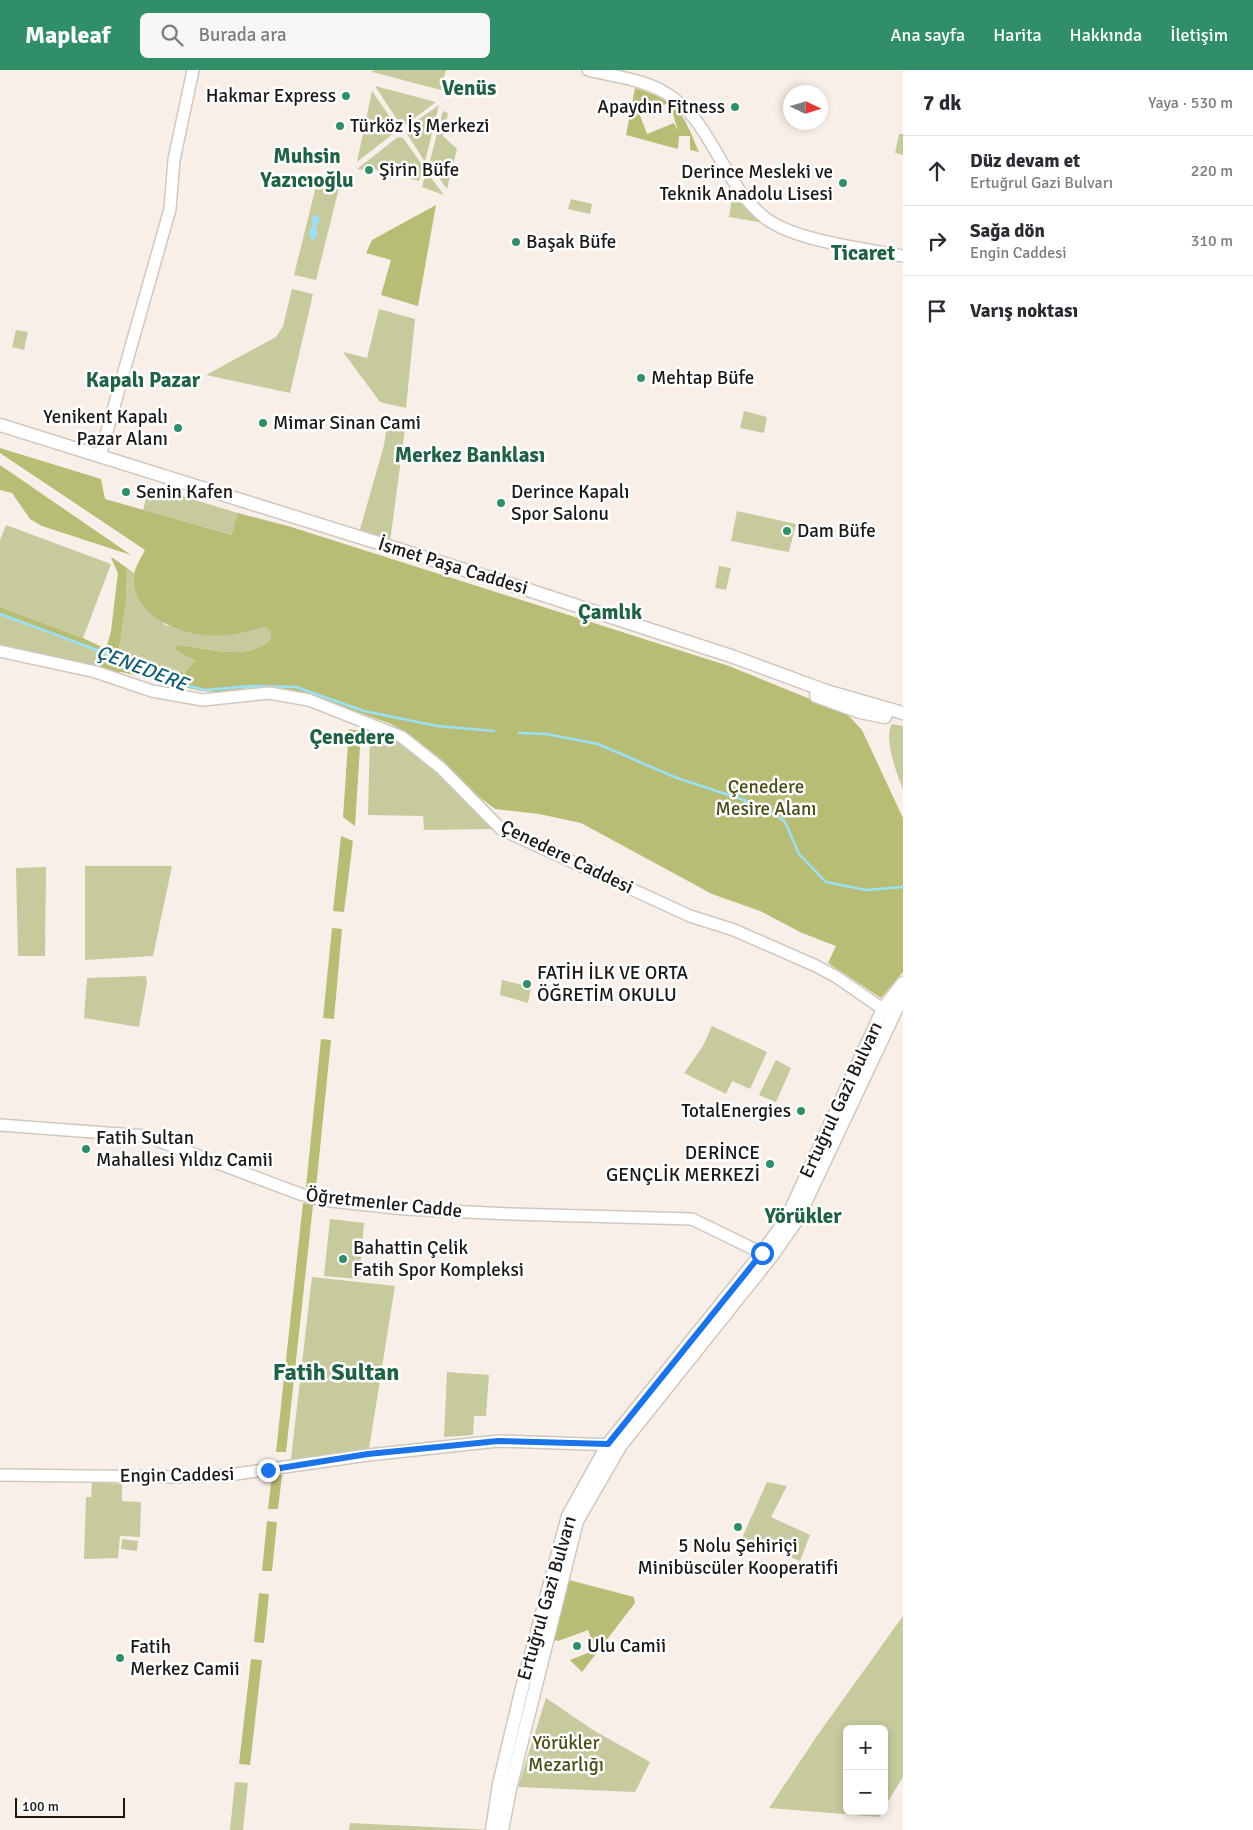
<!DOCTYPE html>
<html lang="tr">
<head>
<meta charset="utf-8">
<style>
	:root { --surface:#fff; --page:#f7f7f7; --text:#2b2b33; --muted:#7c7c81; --line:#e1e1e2; --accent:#308f68 }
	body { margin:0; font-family:Signika,sans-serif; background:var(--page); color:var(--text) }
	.controls { position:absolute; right:15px; bottom:15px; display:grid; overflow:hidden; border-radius:8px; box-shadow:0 2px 8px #0003 }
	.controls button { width:45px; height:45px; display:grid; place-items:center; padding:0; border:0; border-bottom:1px solid var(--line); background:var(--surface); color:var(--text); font:25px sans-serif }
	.compass { position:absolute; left:783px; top:15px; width:45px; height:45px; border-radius:50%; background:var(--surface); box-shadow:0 2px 8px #0003; rotate:94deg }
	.scale { position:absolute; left:15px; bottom:12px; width:110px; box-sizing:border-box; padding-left:5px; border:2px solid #1b1815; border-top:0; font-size:14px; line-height:18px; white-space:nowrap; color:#1b1815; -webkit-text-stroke:4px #fff; paint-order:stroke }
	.stop { position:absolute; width:15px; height:15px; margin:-11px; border:4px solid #1a73e8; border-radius:50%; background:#fff }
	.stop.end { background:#1a73e8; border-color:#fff; box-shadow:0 1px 5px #0008 }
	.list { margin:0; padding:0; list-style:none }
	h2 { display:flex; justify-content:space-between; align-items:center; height:65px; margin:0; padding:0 20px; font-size:21px }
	h2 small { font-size:16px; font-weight:400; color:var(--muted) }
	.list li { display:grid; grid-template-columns:32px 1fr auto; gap:15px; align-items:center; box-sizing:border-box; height:70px; padding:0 20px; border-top:1px solid var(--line) }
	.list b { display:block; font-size:19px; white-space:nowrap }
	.list p { margin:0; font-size:16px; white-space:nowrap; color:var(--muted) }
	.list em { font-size:16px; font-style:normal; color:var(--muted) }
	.icon { flex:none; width:28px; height:28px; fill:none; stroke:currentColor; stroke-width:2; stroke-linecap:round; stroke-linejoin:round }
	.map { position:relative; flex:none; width:903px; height:1760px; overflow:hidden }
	header { display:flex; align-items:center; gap:30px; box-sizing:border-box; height:70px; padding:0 25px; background:var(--accent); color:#fff }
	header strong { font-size:24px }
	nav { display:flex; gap:28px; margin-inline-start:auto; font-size:18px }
	.search { width:350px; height:45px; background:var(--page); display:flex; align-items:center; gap:12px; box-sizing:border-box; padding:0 18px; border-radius:8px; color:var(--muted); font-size:19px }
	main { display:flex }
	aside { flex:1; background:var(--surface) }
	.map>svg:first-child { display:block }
	.green { fill:#c6ca9d }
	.forest { fill:#b7bd74; fill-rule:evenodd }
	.water { fill:#9be0f7 }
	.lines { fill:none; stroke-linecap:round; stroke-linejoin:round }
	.stream { stroke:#9be0f7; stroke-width:2.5 }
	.tertiary-casing { stroke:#d0c8c0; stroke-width:14 }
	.secondary-casing { stroke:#d0c8c0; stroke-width:15 }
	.tertiary { stroke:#fff; stroke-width:11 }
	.secondary { stroke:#fff; stroke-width:12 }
	.route { stroke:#1a73e8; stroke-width:6 }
	.poi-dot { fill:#308f68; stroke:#fff; stroke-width:2 }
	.labels { text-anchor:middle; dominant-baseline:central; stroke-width:5; stroke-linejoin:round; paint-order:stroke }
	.poi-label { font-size:19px; fill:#1b1815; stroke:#fff; text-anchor:start }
	.street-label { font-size:19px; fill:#1b1815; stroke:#fff }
	.park-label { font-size:19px; fill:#494c16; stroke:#fff }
	.water-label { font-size:20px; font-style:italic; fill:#135e71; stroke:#fff }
	.quarter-label { font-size:21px; font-weight:bold; fill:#216246; stroke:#fff }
	.district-label { font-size:24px; font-weight:bold; fill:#216246; stroke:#fff }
</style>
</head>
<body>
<header>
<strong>Mapleaf</strong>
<div class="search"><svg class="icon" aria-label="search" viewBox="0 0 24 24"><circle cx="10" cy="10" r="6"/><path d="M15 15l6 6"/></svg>Burada ara</div>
<nav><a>Ana sayfa</a><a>Harita</a><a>Hakkında</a><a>İletişim</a></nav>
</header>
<main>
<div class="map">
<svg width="903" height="1760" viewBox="0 0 903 1760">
	<rect width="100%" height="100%" fill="#f8f0e8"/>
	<g class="green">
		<path d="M373,0H446L441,20L372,2Z"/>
		<path d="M375,16L379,17L436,32L405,55L400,54Z"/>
		<path d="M372,21L396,56L394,63L357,92Z"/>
		<path d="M439,35L425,92L407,64L408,57Z"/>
		<path d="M443,41L448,43L443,66L457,79L447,119L429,94Z"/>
		<path d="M899,64H903V85L895,83Z"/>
		<path d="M398,67L403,68L423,96L419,111L365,97L364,100L357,99Z"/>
		<path d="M426,101L444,125L422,117Z"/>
		<path d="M319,104L341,110L316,210L294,205Z"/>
		<path d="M734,126L764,153L729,147L732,127Z"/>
		<path d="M571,129L592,134L590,144L568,139Z"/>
		<path d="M292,219L313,224L290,323L206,305L276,267L283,256Z"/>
		<path d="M379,239L415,249L406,338L380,332L343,282L367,288Z"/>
		<path d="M16,260L28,262L24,280L12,277Z"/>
		<path d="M744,341L767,347L764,363L740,358Z"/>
		<path d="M388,349L406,351L390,472L359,463L384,375Z"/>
		<path d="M149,416L238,443L233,465L143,440Z"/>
		<path d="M737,441L796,454L789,482L731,471Z"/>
		<path d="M6,455L111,494L83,568L0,537V470Z"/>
		<path d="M719,496L731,498L726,520L715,518Z"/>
		<path d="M127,498L134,503L135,517L165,555L214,565L266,556L271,561L270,570C247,591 209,579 182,575L177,576L189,588L195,591L186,603L119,579L126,533Z"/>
		<path d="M0,544L105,583L96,602L0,581Z"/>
		<path d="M892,654L903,656V719C897,706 883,666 892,654Z"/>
		<path d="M370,661L400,673L429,694L492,759L424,760L423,746L368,745Z"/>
		<path d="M85,796H172L153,886L85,890Z"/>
		<path d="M46,797L45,886H18L16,798Z"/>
		<path d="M146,906L147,913L139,957L84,948L87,908Z"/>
		<path d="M502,910L531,917L528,933L500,925Z"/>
		<path d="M712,956L767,982L750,1019L732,1011L726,1024L684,1003L703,976Z"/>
		<path d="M776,990L791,998L776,1032L759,1025Z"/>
		<path d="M330,1149L364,1153L359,1209L324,1206Z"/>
		<path d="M312,1207L395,1216L368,1385L290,1397Z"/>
		<path d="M447,1302L489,1305L486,1346H474L473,1365L444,1367Z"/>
		<path d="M92,1412L122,1414V1431L141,1432L140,1467L120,1466L118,1488L84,1489L86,1427H91Z"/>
		<path d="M767,1412L787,1416L771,1447L810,1465L800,1491L742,1468Z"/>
		<path d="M122,1469L138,1471L137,1481L121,1479Z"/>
		<path d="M903,1546V1707L884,1738V1659H847V1741H882L879,1747L769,1738L819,1663Z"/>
		<path d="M546,1628L593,1660L650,1692L635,1722L518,1717Z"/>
		<path d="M235,1712L248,1713L243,1760H230Z"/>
		<path d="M350,1753L492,1760H349Z"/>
	</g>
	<g class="forest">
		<path d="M635,18C679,32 682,41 699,82L690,80V66H679L678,79L626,65ZM666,34L670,41L672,40L678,61L674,53L647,64L640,45Z"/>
		<path d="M436,135L418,236L381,225L391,190L366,183L372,170Z"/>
		<path d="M0,378L101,409L105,429L232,465L238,443L288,456L729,596L847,644L862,660L903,748V902L881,928L828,893L836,876L802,863L760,841L712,824L581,753L539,744L495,739L474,723L442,690L410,665L391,654L315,627L285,619L262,616L219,622L201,621L121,602H96L104,583L0,544V537L83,568L106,579L111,561L118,503L111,488H113L127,498L126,533L119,579L185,603L195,591L176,580V576L181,575C209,579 247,591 270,570L271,562L266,557C253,559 241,564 228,565C191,569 131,551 134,505C135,497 141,488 145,480L0,383Z"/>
		<path d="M0,395L131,485L42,456L30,449L12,423L0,420Z"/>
		<path d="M349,659L361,661L355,756L343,747Z"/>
		<path d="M341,766L353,771L344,842L333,841Z"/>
		<path d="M332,858L342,859L334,949L323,948Z"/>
		<path d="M321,969L331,970L316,1118L306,1117Z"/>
		<path d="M303,1133L313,1135L286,1382H276Z"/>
		<path d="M272,1404L282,1405L278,1439H268Z"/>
		<path d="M267,1451L277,1452L272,1501H262Z"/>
		<path d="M569,1510L634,1527L635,1533L582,1602L570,1590L595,1580L588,1560L558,1571L550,1569L565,1513Z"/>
		<path d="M259,1523L269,1524L264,1573L254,1572Z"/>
		<path d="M251,1589L262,1590L250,1695L239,1694Z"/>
	</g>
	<path class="water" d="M317,143L320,151L316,156L317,165L312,172L309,162L312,156V149Z"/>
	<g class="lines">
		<g class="stream">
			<path d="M0,544L105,583L161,609L205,620L252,616L296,617L364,641L437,656L494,661"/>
			<path d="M519,663L546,664L598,674L677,708L765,737L785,752L799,784L826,812L866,820L903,817"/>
		</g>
		<g class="tertiary-casing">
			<g id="tertiary">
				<path d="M588,0C612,6 642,9 664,22C714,50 721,116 768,150C798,171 866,179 903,186"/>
				<path d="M100,386L170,139L174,90L193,0"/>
				<path d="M0,581L96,602L152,621L203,630L269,623L309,630L402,667L441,698L501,759L690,846L734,860L814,895L835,906L883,939"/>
				<path d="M0,1055L146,1066L300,1124L321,1130L405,1139L511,1144L692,1149L770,1187"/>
				<path d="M0,1405L176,1407L229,1405L368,1385L498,1371L616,1375"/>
			</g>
		</g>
		<g class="secondary-casing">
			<g id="secondary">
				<path d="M0,355L513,515L734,587L826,621L903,643"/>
				<path d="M816,626L860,642L885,647"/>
				<path d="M492,1760L499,1714L523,1614L568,1446L608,1374L762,1183L787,1148L883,939L903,913"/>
				<path d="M502,1760L510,1719L577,1451L621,1375L771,1187L797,1150L903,925"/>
			</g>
		</g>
		<use href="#tertiary" class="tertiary"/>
		<use href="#secondary" class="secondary"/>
	</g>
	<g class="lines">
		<path class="route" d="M268,1400L368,1384L498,1371L608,1374L762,1183"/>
	</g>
	<g class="poi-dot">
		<circle cx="346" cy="26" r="5"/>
		<circle cx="735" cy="37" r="5"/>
		<circle cx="340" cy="56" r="5"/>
		<circle cx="369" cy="100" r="5"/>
		<circle cx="843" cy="113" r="5"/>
		<circle cx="516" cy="172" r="5"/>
		<circle cx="641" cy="308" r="5"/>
		<circle cx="263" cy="353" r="5"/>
		<circle cx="178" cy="358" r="5"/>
		<circle cx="126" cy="422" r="5"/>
		<circle cx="501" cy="433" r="5"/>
		<circle cx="787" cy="461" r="5"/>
		<circle cx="527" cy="914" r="5"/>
		<circle cx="801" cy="1041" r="5"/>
		<circle cx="86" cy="1079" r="5"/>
		<circle cx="770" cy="1094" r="5"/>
		<circle cx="343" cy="1189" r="5"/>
		<circle cx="738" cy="1457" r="5"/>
		<circle cx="577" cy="1576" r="5"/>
		<circle cx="120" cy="1588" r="5"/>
	</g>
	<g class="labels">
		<g class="poi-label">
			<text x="336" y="26" text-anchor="end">Hakmar Express</text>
			<text x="725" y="37" text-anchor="end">Apaydın Fitness</text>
			<text x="350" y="56">Türköz İş Merkezi</text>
			<text x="379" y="100">Şirin Büfe</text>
			<text x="833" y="102" text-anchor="end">Derince Mesleki ve<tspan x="833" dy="22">Teknik Anadolu Lisesi</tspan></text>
			<text x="526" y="172">Başak Büfe</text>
			<text x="651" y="308">Mehtap Büfe</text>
			<text x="168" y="347" text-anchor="end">Yenikent Kapalı<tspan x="168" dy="22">Pazar Alanı</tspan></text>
			<text x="273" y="353">Mimar Sinan Cami</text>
			<text x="136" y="422">Senin Kafen</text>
			<text x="511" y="422">Derince Kapalı<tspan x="511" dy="22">Spor Salonu</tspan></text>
			<text x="797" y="461">Dam Büfe</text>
			<text x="537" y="903">FATİH İLK VE ORTA<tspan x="537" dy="22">ÖĞRETİM OKULU</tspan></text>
			<text x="791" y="1041" text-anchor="end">TotalEnergies</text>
			<text x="96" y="1068">Fatih Sultan<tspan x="96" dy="22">Mahallesi Yıldız Camii</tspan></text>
			<text x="760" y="1083" text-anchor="end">DERİNCE<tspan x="760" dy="22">GENÇLİK MERKEZİ</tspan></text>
			<text x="353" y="1178">Bahattin Çelik<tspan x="353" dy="22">Fatih Spor Kompleksi</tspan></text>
			<text x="738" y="1476" text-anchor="middle">5 Nolu Şehiriçi<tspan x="738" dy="22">Minibüscüler Kooperatifi</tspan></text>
			<text x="587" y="1576">Ulu Camii</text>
			<text x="130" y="1577">Fatih<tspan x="130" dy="22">Merkez Camii</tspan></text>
		</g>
		<g class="street-label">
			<text transform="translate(453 496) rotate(17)">İsmet Paşa Caddesi</text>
			<text transform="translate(567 787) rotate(26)">Çenedere Caddesi</text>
			<text transform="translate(841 1030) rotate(-65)">Ertuğrul Gazi Bulvarı</text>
			<text transform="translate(384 1133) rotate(6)">Öğretmenler Cadde</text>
			<text transform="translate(177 1405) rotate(-1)">Engin Caddesi</text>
			<text transform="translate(547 1528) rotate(-74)">Ertuğrul Gazi Bulvarı</text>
		</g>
		<g class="park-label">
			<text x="766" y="717">Çenedere<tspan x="766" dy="22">Mesire Alanı</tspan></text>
			<text x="566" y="1673">Yörükler<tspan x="566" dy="22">Mezarlığı</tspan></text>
		</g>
		<g class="water-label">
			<text transform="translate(142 598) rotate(21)">ÇENEDERE</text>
		</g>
		<g class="quarter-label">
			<text x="469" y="18">Venüs</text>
			<text x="307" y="86">Muhsin<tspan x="307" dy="24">Yazıcıoğlu</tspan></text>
			<text x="863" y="183">Ticaret</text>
			<text x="143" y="310">Kapalı Pazar</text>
			<text x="470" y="385">Merkez Banklası</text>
			<text x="610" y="542">Çamlık</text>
			<text x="352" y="667">Çenedere</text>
			<text x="803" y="1146">Yörükler</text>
		</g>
		<g class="district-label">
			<text x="336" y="1302">Fatih Sultan</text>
		</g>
	</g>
</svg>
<div class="controls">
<button>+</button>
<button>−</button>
</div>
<svg class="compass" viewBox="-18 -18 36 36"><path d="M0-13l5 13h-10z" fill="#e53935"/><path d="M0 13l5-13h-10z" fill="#7c7c81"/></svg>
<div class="scale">100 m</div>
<div class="stop" style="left:762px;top:1183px"></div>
<div class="stop end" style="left:268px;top:1400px"></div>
</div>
<aside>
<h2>7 dk<small>Yaya · 530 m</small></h2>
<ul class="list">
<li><svg class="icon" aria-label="ahead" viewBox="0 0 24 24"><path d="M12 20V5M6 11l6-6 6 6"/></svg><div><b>Düz devam et</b><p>Ertuğrul Gazi Bulvarı</p></div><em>220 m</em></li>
<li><svg class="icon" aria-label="right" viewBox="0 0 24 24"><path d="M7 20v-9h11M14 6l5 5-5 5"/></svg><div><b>Sağa dön</b><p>Engin Caddesi</p></div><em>310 m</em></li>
<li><svg class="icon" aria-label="arrive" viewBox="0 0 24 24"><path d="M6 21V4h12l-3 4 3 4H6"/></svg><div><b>Varış noktası</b></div></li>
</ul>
</aside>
</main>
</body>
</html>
